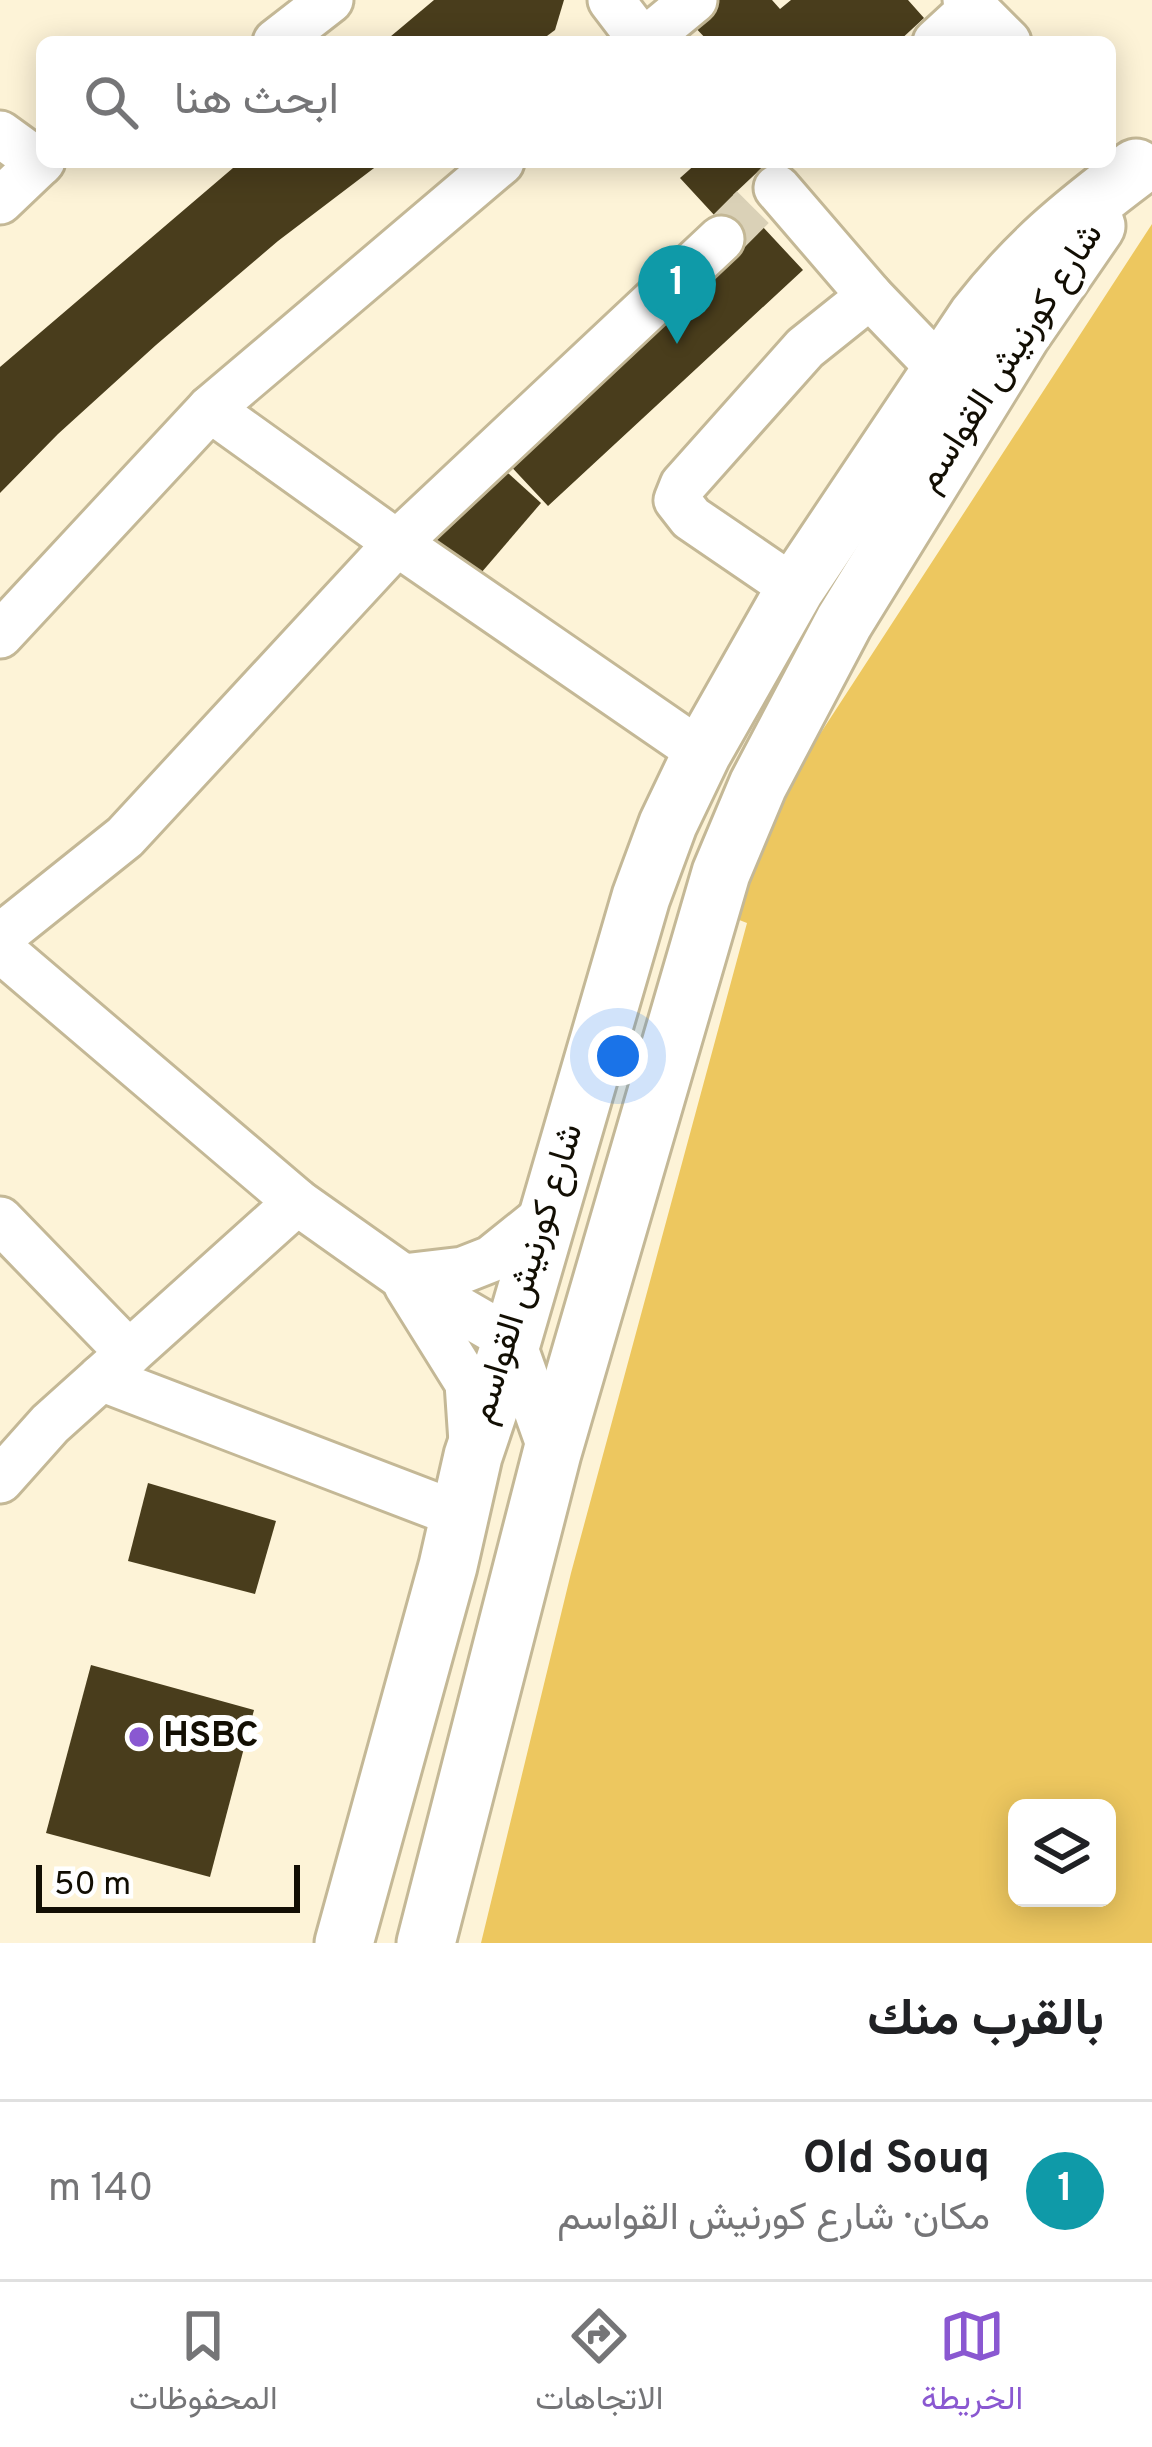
<!DOCTYPE html>
<html lang="ar">
<head>
<meta charset="utf-8">
<style>
	:root { --surface:#fff; --page:#f6f6f6; --text:#202124; --muted:#757577; --line:#e0e0e0; --accent:#8a58d1 }
	body { margin:0; font-family:Overpass,Vazirmatn,sans-serif; background:var(--page); color:var(--text); direction:rtl }
	.controls { position:absolute; right:36px; bottom:36px; display:grid; overflow:hidden; border-radius:18px; box-shadow:0 6px 30px #0003 }
	.controls button { width:108px; height:108px; display:grid; place-items:center; padding:0; border:0; border-bottom:3px solid var(--line); background:var(--surface); color:var(--text); font:60px sans-serif }
	.scale { position:absolute; left:36px; bottom:30px; width:264px; box-sizing:border-box; padding-left:12px; border:6px solid #120e03; border-top:0; font-size:33px; line-height:42px; white-space:nowrap; color:#120e03; -webkit-text-stroke:9px #fff; paint-order:stroke }
	.you { position:absolute; left:618px; top:1056px; width:42px; height:42px; margin:-30px; border:9px solid #fff; border-radius:50%; background:#1a73e8; box-shadow:0 0 0 18px #1a73e833 }
	.badge { display:grid; place-items:center; width:78px; height:78px; border-radius:50%; background:var(--accent); color:#fff; font-size:39px; font-weight:700 }
	.pin { position:absolute; translate:-50% -99px; filter:drop-shadow(0 3px 6px #0008) }
	.pin::after { content:''; position:absolute; top:63px; width:42px; height:36px; background:inherit; clip-path:polygon(0 0,100% 0,50% 100%) }
	.list { margin:0; padding:0; list-style:none }
	h2 { display:flex; justify-content:space-between; align-items:center; height:156px; margin:0; padding:0 48px; font-size:51px }
	h2 small { font-size:39px; font-weight:400; color:var(--muted) }
	.list li { display:grid; grid-template-columns:78px 1fr auto; gap:36px; align-items:center; box-sizing:border-box; height:180px; padding:0 48px; border-top:3px solid var(--line) }
	.list b { display:block; font-size:45px; white-space:nowrap }
	.list p { margin:0; font-size:39px; white-space:nowrap; color:var(--muted) }
	.list em { font-size:39px; font-style:normal; color:var(--muted) }
	.icon { flex:none; width:66px; height:66px; fill:none; stroke:currentColor; stroke-width:2; stroke-linecap:round; stroke-linejoin:round }
	.map { position:relative; flex:none; width:1152px; height:1943px; overflow:hidden; direction:ltr }
	.search { position:absolute; background:var(--surface); box-shadow:0 6px 30px #0003; left:36px; right:36px; top:36px; height:132px; display:flex; align-items:center; gap:30px; box-sizing:border-box; padding:0 42px; border-radius:18px; color:var(--muted); font-size:45px }
	.sheet { height:336px; background:var(--surface) }
	nav { display:flex; justify-content:space-around; align-items:center; box-sizing:border-box; height:168px; border-top:3px solid var(--line); background:var(--surface); font-size:33px; color:var(--muted) }
	nav a { display:grid; justify-items:center; gap:6px }
	nav .on { color:var(--accent) }
	.map>svg:first-child { display:block }
	.water { fill:#edc75f; fill-rule:evenodd }
	.building { fill:#493d1c }
	.lines { fill:none; stroke-linecap:round; stroke-linejoin:round }
	.minor-tunnel { stroke:#dad1b7; stroke-width:45; stroke-dasharray:45 22; stroke-linecap:butt }
	.minor-casing { stroke:#c4b896; stroke-width:51 }
	.major-casing { stroke:#c4b896; stroke-width:63 }
	.minor { stroke:#fff; stroke-width:45 }
	.major { stroke:#fff; stroke-width:57 }
	.poi-dot { fill:#8a58d1; stroke:#fff; stroke-width:4.5 }
	.labels { text-anchor:middle; dominant-baseline:central; stroke-width:12; stroke-linejoin:round; paint-order:stroke }
	.street-label { font-size:36px; fill:#120e03; stroke:#fff }
	.poi-label { font-size:36px; font-weight:bold; fill:#120e03; stroke:#fff; text-anchor:start }
</style>
</head>
<body>
<div class="map">
<svg width="1152" height="1943" viewBox="0 0 1152 1943">
	<rect width="100%" height="100%" fill="#fdf3d7"/>
	<path class="water" d="M1152,224V1943H481L571,1573L747,923L729,916L792,777ZM1017,1808H1107V1898H1017Z"/>
	<g class="building">
		<path d="M434,0H564L555,30L539,42H384Z"/>
		<path d="M713,0H772L780,9L791,0H908L924,18L898,42H709L690,22Z"/>
		<path d="M240,162H382L278,241L156,345L58,434L0,493V367Z"/>
		<path d="M698,162H768L733,195L803,270L548,506L505,460L739,242L680,178Z"/>
		<path d="M498,464L541,503L475,580L426,537Z"/>
		<path d="M148,1483L276,1521L255,1594L128,1561Z"/>
		<path d="M91,1665L254,1710L210,1877L46,1833Z"/>
	</g>
	<g class="lines">
		<path class="minor-tunnel" d="M721,239L761,199"/>
		<g class="minor-casing">
			<g id="minor">
				<path d="M611,0L643,42L694,0"/>
				<path d="M966,0L1008,42"/>
				<path d="M276,42L330,0"/>
				<path d="M936,42L973,8"/>
				<path d="M0,134L40,163"/>
				<path d="M777,188L870,296L941,370"/>
				<path d="M0,201L42,161"/>
				<path d="M210,409L397,543L702,753"/>
				<path d="M795,589L691,518L677,500L683,485L805,348L870,296"/>
				<path d="M0,635L210,409L501,162"/>
				<path d="M0,937L125,837L397,543L721,239"/>
				<path d="M0,949L297,1202L403,1277L512,1340L552,1453"/>
				<path d="M0,1220L129,1353"/>
				<path d="M403,1277L463,1270L491,1259L547,1214"/>
				<path d="M407,1285L468,1383L472,1442"/>
				<path d="M101,1378L459,1515"/>
				<path d="M0,1480L50,1424L297,1202"/>
			</g>
		</g>
		<g class="major-casing">
			<g id="major">
				<path d="M344,1943L448,1566L473,1456L512,1340L641,897L668,824L702,753L795,589L977,317C1027,253 1071,217 1136,168"/>
				<path d="M426,1943L552,1453L721,873L758,785L844,622L1021,335L1096,226"/>
			</g>
		</g>
		<use href="#minor" class="minor"/>
		<use href="#major" class="major"/>
	</g>
	<circle class="poi-dot" cx="139" cy="1737" r="12"/>
	<g class="labels">
		<g class="street-label">
			<text transform="translate(1011 358) rotate(-57)">شارع كورنيش القواسم</text>
			<text transform="translate(528 1274) rotate(-73)">شارع كورنيش القواسم</text>
		</g>
		<g class="poi-label">
			<text x="163" y="1737">HSBC</text>
		</g>
	</g>
</svg>
<div class="controls">
<button><svg class="icon" aria-label="layers" viewBox="0 0 24 24"><path d="M12 4l9 5-9 5-9-5zM3 14l9 5 9-5"/></svg></button>
</div>
<div class="scale">50 m</div>
<div class="you"></div>
<div class="pin badge" style="left:677px;top:344px;background:#0f9aa8">1</div>
<div class="search"><svg class="icon" aria-label="search" viewBox="0 0 24 24"><circle cx="10" cy="10" r="6"/><path d="M15 15l6 6"/></svg>ابحث هنا</div>
</div>
<section class="sheet">
<h2>بالقرب منك<small></small></h2>
<ul class="list">
<li><span class="badge" style="background:#0f9aa8">1</span><div><b>Old Souq</b><p>مكان · شارع كورنيش القواسم</p></div><em>140 m</em></li>
</ul>
</section>
<nav>
<a class="on"><svg class="icon" aria-label="map" viewBox="0 0 24 24"><path d="M3 6l6-2 6 2 6-2v14l-6 2-6-2-6 2zM9 4v14M15 6v14"/></svg>الخريطة</a>
<a><svg class="icon" aria-label="directions" viewBox="0 0 24 24"><path d="M12 3l9 9-9 9-9-9zM9 14v-3h6M13 9l2 2-2 2"/></svg>الاتجاهات</a>
<a><svg class="icon" aria-label="saved" viewBox="0 0 24 24"><path d="M7 4h10v16l-5-4-5 4z"/></svg>المحفوظات</a>
</nav>
</body>
</html>
